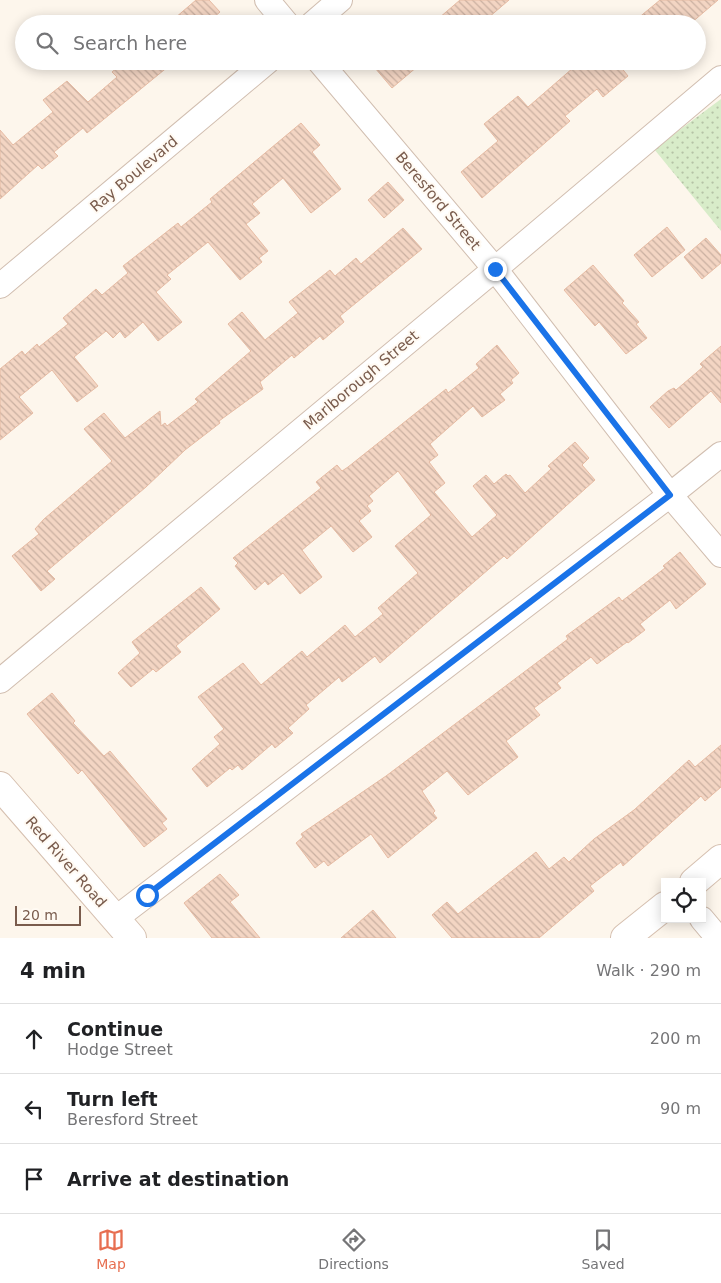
<!DOCTYPE html>
<html lang="en">
<head>
<meta charset="utf-8">
<style>
	:root { --surface:#fff; --page:#f2f2f2; --text:#202124; --muted:#757577; --line:#e0e0e0; --accent:#e76f51 }
	body { margin:0; font-family:"DejaVu Sans",sans-serif; background:var(--page); color:var(--text) }
	.controls { position:absolute; right:15px; bottom:15px; display:grid; overflow:hidden; border-radius:0px; box-shadow:0 2px 12px #0003 }
	.controls button { width:45px; height:45px; display:grid; place-items:center; padding:0; border:0; border-bottom:1px solid var(--line); background:var(--surface); color:var(--text); font:25px sans-serif }
	.scale { position:absolute; left:15px; bottom:12px; width:66px; box-sizing:border-box; padding-left:5px; border:2px solid #7a5c4d; border-top:0; font-size:14px; line-height:18px; white-space:nowrap; color:#7a5c4d; -webkit-text-stroke:4px #fffaf3; paint-order:stroke }
	.stop { position:absolute; width:15px; height:15px; margin:-11px; border:4px solid #1a73e8; border-radius:50%; background:#fff }
	.stop.end { background:#1a73e8; border-color:#fff; box-shadow:0 1px 5px #0008 }
	.list { margin:0; padding:0; list-style:none }
	h2 { display:flex; justify-content:space-between; align-items:center; height:65px; margin:0; padding:0 20px; font-size:21px }
	h2 small { font-size:16px; font-weight:400; color:var(--muted) }
	.list li { display:grid; grid-template-columns:32px 1fr auto; gap:15px; align-items:center; box-sizing:border-box; height:70px; padding:0 20px; border-top:1px solid var(--line) }
	.list b { display:block; font-size:19px; white-space:nowrap }
	.list p { margin:0; font-size:16px; white-space:nowrap; color:var(--muted) }
	.list em { font-size:16px; font-style:normal; color:var(--muted) }
	.icon { flex:none; width:28px; height:28px; fill:none; stroke:currentColor; stroke-width:2; stroke-linecap:round; stroke-linejoin:round }
	.map { position:relative; flex:none; width:721px; height:938px; overflow:hidden }
	.search { position:absolute; background:var(--surface); box-shadow:0 2px 12px #0003; left:15px; right:15px; top:15px; height:55px; display:flex; align-items:center; gap:12px; box-sizing:border-box; padding:0 18px; border-radius:28px; color:var(--muted); font-size:19px }
	.sheet { height:275px; background:var(--surface) }
	nav { display:flex; justify-content:space-around; align-items:center; box-sizing:border-box; height:70px; border-top:1px solid var(--line); background:var(--surface); font-size:14px; color:var(--muted) }
	nav a { display:grid; justify-items:center; gap:2px }
	nav .on { color:var(--accent) }
	.map>svg:first-child { display:block }
	.park { fill:url(#park-dots) }
	.building { fill:url(#building-back-hatch); stroke:#e6bba3 }
	.lines { fill:none; stroke-linecap:round; stroke-linejoin:round }
	.street-casing { stroke:#d1beb0; stroke-width:26 }
	.secondary-casing { stroke:#d6c0b0; stroke-width:30 }
	.street { stroke:#fff; stroke-width:24 }
	.secondary { stroke:#fff; stroke-width:28 }
	.route { stroke:#1a73e8; stroke-width:6 }
	.labels { text-anchor:middle; dominant-baseline:central; stroke-width:4; stroke-linejoin:round; paint-order:stroke }
	.street-label { font-size:15px; fill:#7a5c4d; stroke:#fffaf3 }
</style>
</head>
<body>
<div class="map">
<svg width="721" height="938" viewBox="0 0 721 938">
	<defs>
		<pattern id="park-dots" width="8" height="8" patternUnits="userSpaceOnUse" patternTransform="scale(1.25)"><rect width="8" height="8" fill="#d8ecc9"/><path d="M2 2h.1M6 6h.1" fill="none" stroke="#b4c2a5" stroke-width="1.8" stroke-linecap="round"/></pattern>
		<pattern id="building-back-hatch" width="6" height="6" patternUnits="userSpaceOnUse" patternTransform="scale(1.25)"><rect width="6" height="6" fill="#f3d5c3"/><path d="M-1 5l2 2M0 0l6 6M5-1l2 2" fill="none" stroke="#cab0a1"/></pattern>
	</defs>
	<rect width="100%" height="100%" fill="#fdf6ec"/>
	<path class="park" d="M721,99V231L654,149Z"/>
	<g class="building">
		<path d="M196,0H209L220,12L206,24H168Z"/>
		<path d="M460,0H509L481,24H432Z"/>
		<path d="M660,0H718L690,24H631Z"/>
		<path d="M125,61H175L87,133L83,128L54,152L58,156L42,169L38,165L0,199V130L13,145L53,112L43,100L67,81L88,102L117,77L112,72Z"/>
		<path d="M369,61H424L392,88Z"/>
		<path d="M581,61H616L628,76L603,97L597,89L565,116L570,121L482,198L461,172L498,141L484,124L518,96L528,107Z"/>
		<path d="M301,123L320,145L312,152L341,189L311,213L283,178L252,204L260,213L246,224L268,251L259,258L262,262L240,280L208,242L167,275L171,279L156,292L182,322L158,341L143,322L125,338L120,331L113,338L106,331L74,357L98,386L77,402L52,370L19,397L33,413L0,440V369L22,351L25,355L37,344L39,347L68,324L63,318L96,289L102,295L128,273L123,266L178,223L181,227L212,202L210,199Z"/>
		<path d="M388,182L404,200L384,218L368,200Z"/>
		<path d="M667,227L685,250L652,277L634,255Z"/>
		<path d="M403,228L422,249L340,316L344,322L323,340L320,336L294,358L292,355L260,382L263,389L219,421L220,423L185,450L146,487L47,571L55,579L41,591L12,556L39,534L35,529L44,519L112,461L84,429L104,413L125,438L160,411L161,426L165,423L167,426L198,402L195,399L251,351L228,324L242,312L265,340L298,313L289,302L330,270L335,276L356,258L361,264Z"/>
		<path d="M706,238L721,255V263L702,279L684,257Z"/>
		<path d="M593,265L624,301L622,303L639,322L636,324L647,338L626,354L599,322L595,326L564,290Z"/>
		<path d="M497,345L519,373L511,380L513,383L500,394L505,400L482,417L473,406L430,444L438,455L429,462L445,483L434,492L472,537L497,515L473,486L486,475L494,484L506,474L508,476L510,475L525,493L551,469L548,466L575,442L589,458L582,465L595,480L507,559L504,556L380,663L375,656L342,682L339,677L325,689L306,705L309,709L288,728L293,733L275,748L272,744L242,770L238,765L232,770L230,768L207,787L192,769L220,744L214,737L224,729L198,697L243,663L261,685L302,651L307,657L345,625L355,637L383,614L378,608L418,573L395,546L431,515L398,471L369,496L373,501L367,506L371,511L359,521L372,537L353,552L331,526L302,550L322,577L300,594L283,573L268,585L265,581L255,590L235,566L238,563L233,558L321,488L316,482L337,465L342,471L348,467L446,389L448,393L479,368L476,364Z"/>
		<path d="M721,346V403L711,391L669,428L650,407L668,391L674,388L676,390L703,367L700,364Z"/>
		<path d="M680,552L706,584L676,609L670,600L640,624L645,630L628,643L627,642L597,664L591,657L557,683L561,688L534,708L540,715L506,741L518,757L468,795L447,771L422,791L435,811L433,813L437,818L388,858L371,834L328,866L324,861L315,868L296,843L303,837L301,834L386,776L568,639L566,636L619,597L622,601L665,568L663,566Z"/>
		<path d="M201,587L220,609L176,646L181,652L156,672L153,669L131,687L118,673L140,653L132,642Z"/>
		<path d="M52,693L75,721L73,723L104,756L110,751L167,819L162,823L167,829L144,847L82,770L78,774L27,714Z"/>
		<path d="M721,745V787L705,801L701,796L623,866L621,862L590,886L594,891L539,938H452L432,915L447,902L458,914L536,852L549,869L564,857L569,862L594,839L634,810L689,760L695,767Z"/>
		<path d="M220,874L239,895L230,902L260,938H212L184,903Z"/>
		<path d="M373,910L396,938H341Z"/>
	</g>
	<g class="lines">
		<g class="street-casing">
			<g id="street">
				<path d="M267,0L287,24"/>
				<path d="M312,24L340,0"/>
				<path d="M319,61L495,269L670,495L721,555"/>
				<path d="M0,286L268,61"/>
				<path d="M0,681L495,269L721,78"/>
				<path d="M115,919L670,495L721,454"/>
				<path d="M702,919L718,938"/>
			</g>
		</g>
		<g class="secondary-casing">
			<g id="secondary">
				<path d="M0,786L132,938"/>
				<path d="M694,882L721,859"/>
				<path d="M625,938L665,906"/>
			</g>
		</g>
		<use href="#street" class="street"/>
		<use href="#secondary" class="secondary"/>
	</g>
	<g class="lines">
		<path class="route" d="M147,895L670,495L495,269"/>
	</g>
	<g class="labels">
		<g class="street-label">
			<text transform="translate(134 174) rotate(-40)">Ray Boulevard</text>
			<text transform="translate(438 201) rotate(50)">Beresford Street</text>
			<text transform="translate(361 380) rotate(-40)">Marlborough Street</text>
			<text transform="translate(66 862) rotate(49)">Red River Road</text>
		</g>
	</g>
</svg>
<div class="controls">
<button><svg class="icon" aria-label="locate" viewBox="0 0 24 24"><circle cx="12" cy="12" r="6"/><path d="M12 2v4M12 18v4M2 12h4M18 12h4"/></svg></button>
</div>
<div class="scale">20 m</div>
<div class="stop" style="left:147px;top:895px"></div>
<div class="stop end" style="left:495px;top:269px"></div>
<div class="search"><svg class="icon" aria-label="search" viewBox="0 0 24 24"><circle cx="10" cy="10" r="6"/><path d="M15 15l6 6"/></svg>Search here</div>
</div>
<section class="sheet">
<h2>4 min<small>Walk · 290 m</small></h2>
<ul class="list">
<li><svg class="icon" aria-label="ahead" viewBox="0 0 24 24"><path d="M12 20V5M6 11l6-6 6 6"/></svg><div><b>Continue</b><p>Hodge Street</p></div><em>200 m</em></li>
<li><svg class="icon" aria-label="left" viewBox="0 0 24 24"><path d="M17 20v-9H6M10 6l-5 5 5 5"/></svg><div><b>Turn left</b><p>Beresford Street</p></div><em>90 m</em></li>
<li><svg class="icon" aria-label="arrive" viewBox="0 0 24 24"><path d="M6 21V4h12l-3 4 3 4H6"/></svg><div><b>Arrive at destination</b></div></li>
</ul>
</section>
<nav>
<a class="on"><svg class="icon" aria-label="map" viewBox="0 0 24 24"><path d="M3 6l6-2 6 2 6-2v14l-6 2-6-2-6 2zM9 4v14M15 6v14"/></svg>Map</a>
<a><svg class="icon" aria-label="directions" viewBox="0 0 24 24"><path d="M12 3l9 9-9 9-9-9zM9 14v-3h6M13 9l2 2-2 2"/></svg>Directions</a>
<a><svg class="icon" aria-label="saved" viewBox="0 0 24 24"><path d="M7 4h10v16l-5-4-5 4z"/></svg>Saved</a>
</nav>
</body>
</html>
